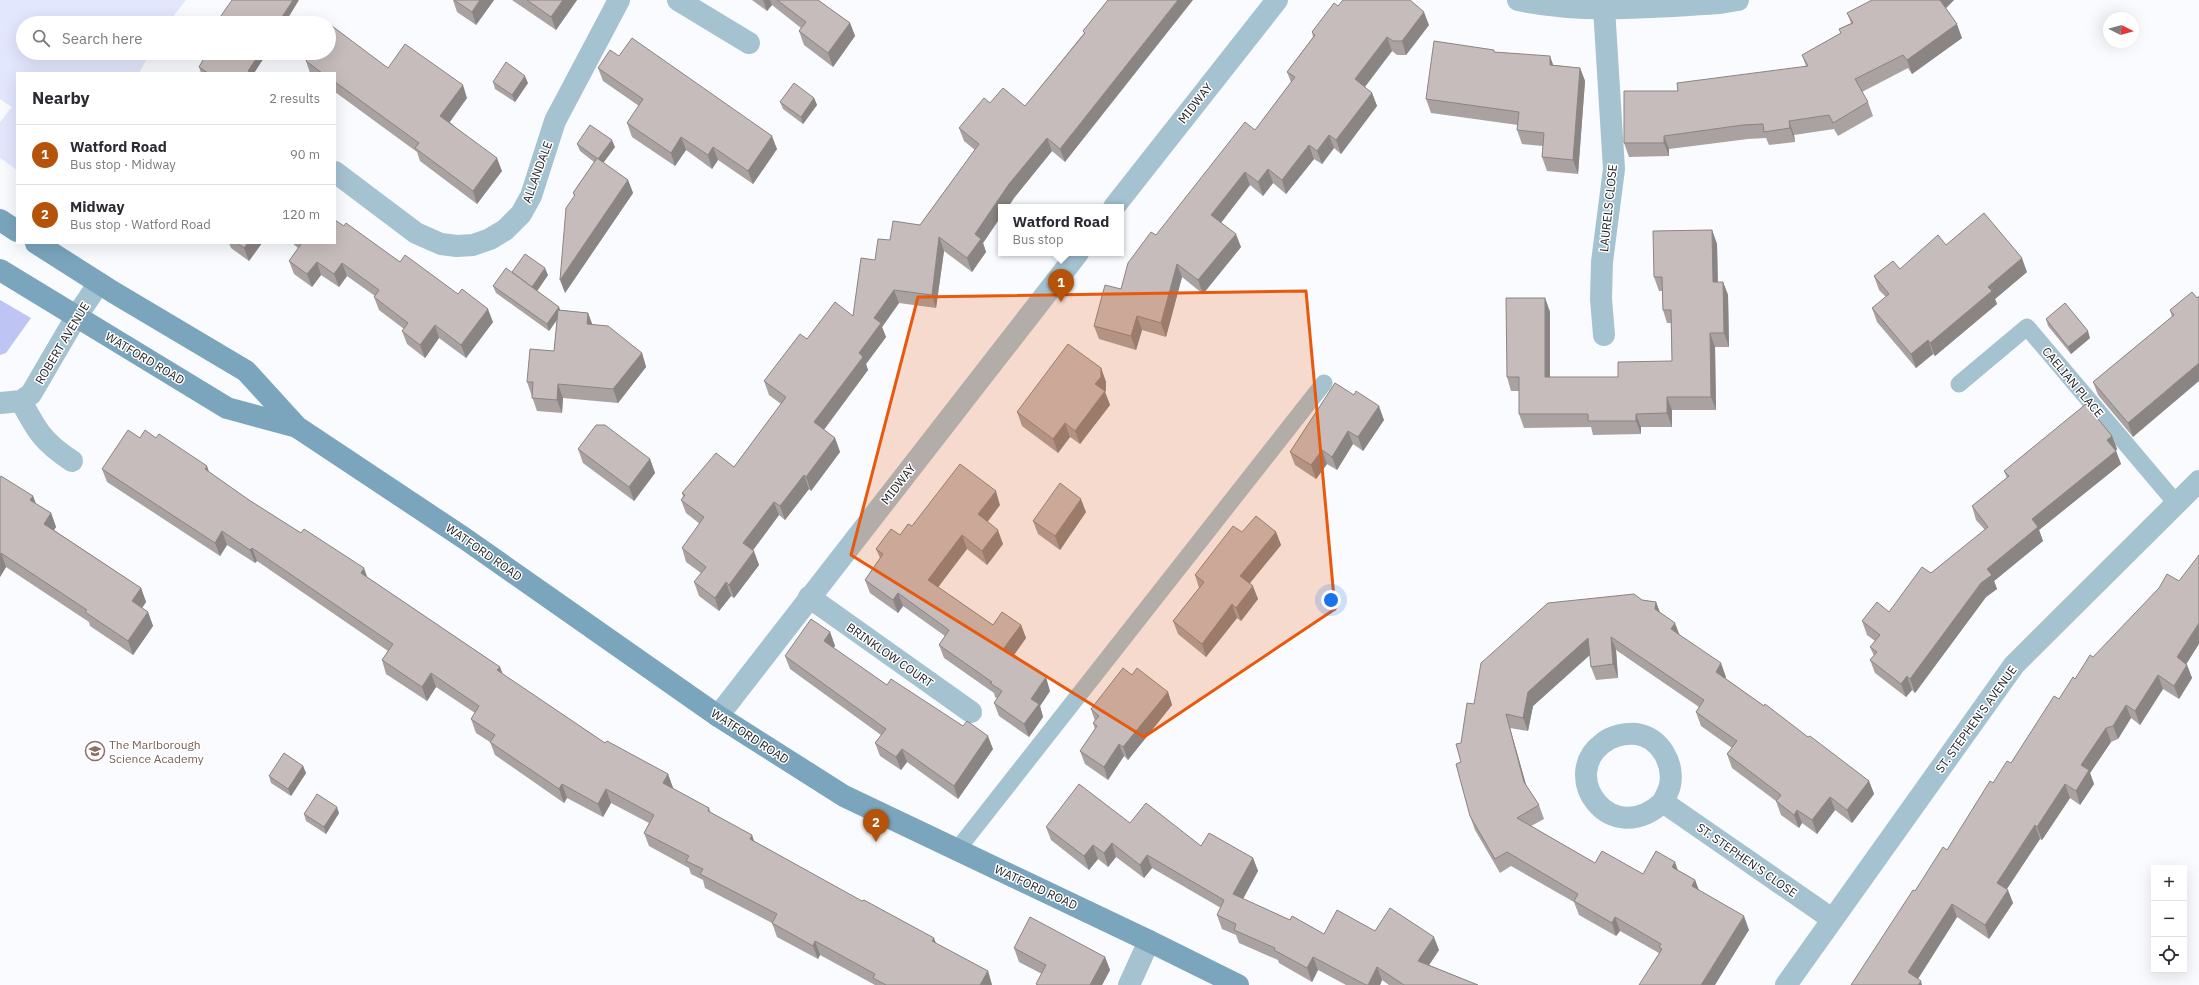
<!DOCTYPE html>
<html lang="en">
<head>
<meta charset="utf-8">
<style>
	:root { --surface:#fff; --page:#f2f2f3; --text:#2b2b33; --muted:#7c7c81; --line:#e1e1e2; --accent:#b45309 }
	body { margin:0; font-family:"IBM Plex Sans",sans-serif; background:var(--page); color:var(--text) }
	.controls { position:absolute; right:12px; bottom:12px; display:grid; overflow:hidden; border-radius:0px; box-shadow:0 4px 16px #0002 }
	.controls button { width:36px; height:36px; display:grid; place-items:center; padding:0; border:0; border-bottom:1px solid var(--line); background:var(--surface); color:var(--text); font:20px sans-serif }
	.compass { position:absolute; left:2103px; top:12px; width:36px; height:36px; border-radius:50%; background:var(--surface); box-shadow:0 4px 16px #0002; rotate:96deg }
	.you { position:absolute; left:1331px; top:600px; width:14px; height:14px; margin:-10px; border:3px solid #fff; border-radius:50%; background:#1a73e8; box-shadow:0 0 0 6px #1a73e833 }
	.badge { display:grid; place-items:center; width:26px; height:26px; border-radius:50%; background:var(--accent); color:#fff; font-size:13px; font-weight:700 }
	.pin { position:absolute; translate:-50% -33px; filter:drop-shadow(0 1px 2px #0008) }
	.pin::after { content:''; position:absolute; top:21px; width:14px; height:12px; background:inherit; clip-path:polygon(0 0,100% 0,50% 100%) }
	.popup { position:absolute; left:998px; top:204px; width:126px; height:52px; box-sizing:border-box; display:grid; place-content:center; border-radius:0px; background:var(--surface); filter:drop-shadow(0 1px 3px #0005); font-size:13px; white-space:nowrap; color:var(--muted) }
	.popup b { font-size:15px; color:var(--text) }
	.popup::after { content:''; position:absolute; left:50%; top:100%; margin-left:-8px; border:8px solid transparent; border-top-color:var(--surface) }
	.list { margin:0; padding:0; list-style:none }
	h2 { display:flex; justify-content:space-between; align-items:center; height:52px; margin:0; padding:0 16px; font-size:17px }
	h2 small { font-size:13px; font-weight:400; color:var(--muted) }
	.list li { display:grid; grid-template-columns:26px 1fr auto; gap:12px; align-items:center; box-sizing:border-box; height:60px; padding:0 16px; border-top:1px solid var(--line) }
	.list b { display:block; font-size:15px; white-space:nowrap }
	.list p { margin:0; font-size:13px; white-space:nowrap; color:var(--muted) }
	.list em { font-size:13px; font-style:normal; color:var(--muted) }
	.icon { flex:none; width:22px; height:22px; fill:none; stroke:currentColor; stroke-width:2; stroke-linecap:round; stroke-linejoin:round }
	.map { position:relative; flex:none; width:2199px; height:985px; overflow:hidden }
	.search { position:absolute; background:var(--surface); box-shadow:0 4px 16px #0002; left:16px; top:16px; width:320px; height:44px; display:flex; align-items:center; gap:10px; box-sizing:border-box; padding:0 14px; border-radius:22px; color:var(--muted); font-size:15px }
	.panel { position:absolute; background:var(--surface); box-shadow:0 4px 16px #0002; left:16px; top:72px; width:320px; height:172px; border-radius:0px }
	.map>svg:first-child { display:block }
	.green { fill:#e3e7fe }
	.forest { fill:#bec5f5 }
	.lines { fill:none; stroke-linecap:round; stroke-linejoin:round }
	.lane { stroke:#a5c2d1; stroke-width:17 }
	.street { stroke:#a5c2d1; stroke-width:22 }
	.secondary { stroke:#7aa5bc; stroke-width:22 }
	.wall { fill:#a9a2a1 }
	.shaded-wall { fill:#8a8483 }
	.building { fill:#c5bcbb; stroke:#8a8483 }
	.marked { fill:#e8590c; fill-opacity:0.2; stroke:#e8590c; stroke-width:3; stroke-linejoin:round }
	.labels { text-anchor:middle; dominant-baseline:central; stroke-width:3; stroke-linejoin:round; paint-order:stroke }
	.street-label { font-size:12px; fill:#242427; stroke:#fff }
	.education-label { font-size:12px; fill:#785e54; stroke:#fff; text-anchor:start }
</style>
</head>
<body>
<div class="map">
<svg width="2199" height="985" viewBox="0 0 2199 985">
	<rect width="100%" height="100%" fill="#fafbfe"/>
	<path class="green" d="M0,0H186L168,23H23V53H150L139,73H17V170L0,158V122L12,107L0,99Z"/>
	<path class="forest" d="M0,300L31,318L6,353L0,355Z"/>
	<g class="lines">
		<g class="lane">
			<path d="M1959,384L2027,327L2176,503"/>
			<path d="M957,850L1324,383"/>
		</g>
		<g class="street">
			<path d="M678,0L749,43"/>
			<path d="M1518,0C1584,14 1653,7 1720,3L1738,0"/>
			<path d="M335,172L416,233L441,244L457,246L473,245L490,239L505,230L521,214L531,196L555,121L619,0"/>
			<path d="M1114,207L1277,0"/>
			<path d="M1604,335L1601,299L1602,262L1614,169L1604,8"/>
			<path d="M21,401C37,431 43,442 72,461"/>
			<path d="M0,403L21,401L31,394L76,317L99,283"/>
			<path d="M809,597L971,712"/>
			<path d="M718,716L1078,253"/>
			<path d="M1663,802C1611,850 1558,776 1603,743C1612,736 1625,733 1637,734C1661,738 1674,764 1670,785C1669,791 1665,797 1663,802L1832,919"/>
			<path d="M1129,985L1149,941"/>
			<path d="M1786,985L2014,665L2199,481"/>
		</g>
		<g class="secondary">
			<path d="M0,220L17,231"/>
			<path d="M36,243L113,292L246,371L297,427L464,538L718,716L844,796L1149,941L1238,985"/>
			<path d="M0,270L227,408L297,427"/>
		</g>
	</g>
	<g class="wall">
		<path d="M453,0H494L476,25L457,12Z"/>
		<path d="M512,0H577L556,30Z"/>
		<path d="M752,0H818L850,23L855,36L833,67L804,45L799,31L801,28L772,5L767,11Z"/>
		<path d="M1108,0L1065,162L1052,151L1014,198L983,243L986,252L972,272L944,251L936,308L899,303L882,327L886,337L866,364L868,370L824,430L835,438L840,452L811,491L809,489L785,520L779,515L753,550L759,565L734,598L731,596L719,611L699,596L694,582L701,573L686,562L682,548L700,524L686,513L681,500L683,496L682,493L734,467L781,404L769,395L764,381L807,339L853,316L875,260L890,240L920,225L975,150L964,141L959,128L990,103L1025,106L1084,33L1083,31Z"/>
		<path d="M1954,0L1946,8L1962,38L1912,74L1908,68L1862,92L1868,102L1873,116L1838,136L1834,129L1794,135L1795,142L1769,145L1766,138L1748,139L1669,149V156L1629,157L1624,143L1678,91L1806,66L1802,55L1841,33L1839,29L1851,23L1847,13Z"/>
		<path d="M1338,6L1429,25L1406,55H1397L1392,51L1365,87L1372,93L1377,106L1341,154L1334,148L1322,164L1314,159L1286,194L1273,183L1263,196L1250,185L1221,223L1241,247L1203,294L1182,277L1166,337L1142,330L1136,350L1099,339L1094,326L1121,289L1156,235L1255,130L1291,82L1287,72L1313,37L1312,32Z"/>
		<path d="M1495,52L1554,65L1580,68L1585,81L1578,174L1547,171L1542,157L1543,146L1522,144L1517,130L1518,125L1431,113L1426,99Z"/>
		<path d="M267,53L254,73H201L199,67Z"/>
		<path d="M619,56L777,149L753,184L718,160L712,169L686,150L675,166L632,137L627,123L639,106L603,81L598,68Z"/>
		<path d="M306,61L388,68L467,98L450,122L502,171L477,204L420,161L417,152L335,92V73H310Z"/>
		<path d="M493,82L528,83L515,102L495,89Z"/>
		<path d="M814,98L817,105L803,124L783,109L780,102Z"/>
		<path d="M577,144L615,147L603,163L628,180L633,193L565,293L574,196L573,193L594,162L580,151Z"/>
		<path d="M344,226L493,322L466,358L439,338L425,358L407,344L402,331L404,329L379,310L374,297L375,296L347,276L339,287L321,275L312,287L294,274L289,261L298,248L292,243H335Z"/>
		<path d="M1712,230L1717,244L1718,282H1723L1728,295L1729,347H1715L1716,410H1672V427H1641V434L1593,435L1591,427L1524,428L1519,414V391H1511L1507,377L1545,298L1550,312V377H1618L1672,361L1671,323H1667L1663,310L1662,291H1659L1654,277Z"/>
		<path d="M229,243H262L249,261L231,248Z"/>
		<path d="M1946,245L2027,272L1995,299L1997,304L1935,356L1933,354L1916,368L1877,322L1872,308L1886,297L1879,290L1874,276L1900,269Z"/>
		<path d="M513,273L548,275L537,291L559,307L560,310L588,313L592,324L642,353L646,367L618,403L563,398L562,413L537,411L527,382L554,351L557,320L549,331L496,293L493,286Z"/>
		<path d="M2197,298L2133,437L2098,395L2093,382L2172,317L2170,310Z"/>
		<path d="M2046,319L2090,338L2071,354L2048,326Z"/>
		<path d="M1101,368L1106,382V390L1105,392L1110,405L1080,444L1070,437L1058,453L1022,426L1017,412Z"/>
		<path d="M1335,383L1384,420L1363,451L1353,444L1337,470L1327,464L1316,479L1295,465L1290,452Z"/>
		<path d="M2112,436L2117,449L2116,451L2121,464L2039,530L2043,541L1994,581L1997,589L1986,597L1915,693L1912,690L1906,697L1875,673L1870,660L1874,656L1870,647L1875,641L1867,635L1862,621L1889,612L1931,573L1985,530L1976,520L1972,506L2007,478L2004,471Z"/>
		<path d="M140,438H156L209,472L249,500L367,577L500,667L502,674L605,743L668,774L673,788L672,789L709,808L711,813L754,841L936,944L988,971L992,985H875L820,955L818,959L777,937L772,923L705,888L703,880L691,874L689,868L649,846L644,833L649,823L611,803L603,817L567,798L564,803L495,755L490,742L476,733L471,719L475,713L436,687L427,701L386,674L382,660L388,651L257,561L255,563L227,545L220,556L107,482L102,469Z"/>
		<path d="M578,449L650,459L655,473L634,501L583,463Z"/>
		<path d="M0,478L33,496L36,504L51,513L56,527L54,530L141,588L146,602L142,608L148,612L153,626L133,655L90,626L89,622L6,567L0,577Z"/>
		<path d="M1000,505L987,522L1003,544L987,565L967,549L938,587L993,625H1021L1026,638L1014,655L1050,691L1040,706L1043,717L1029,737L999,716L994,703L997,698L995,697L994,693L944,658L939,645L945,636L903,606L898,613L870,593L865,580L880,558L876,549L900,535L912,526Z"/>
		<path d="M1086,512L1060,550L1038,534L1033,521Z"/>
		<path d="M1242,532H1276L1281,545L1250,583L1258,599L1241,621L1237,618L1206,657L1178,634L1173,621L1199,588L1195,575Z"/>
		<path d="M1642,600L1656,602L1660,612L1679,634L1726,677L1725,678L1869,781L1874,794L1852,823L1835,810L1817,834L1802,823L1799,828L1781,815L1776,801L1732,768L1727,754L1732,748L1701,726L1696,712L1699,707L1616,650L1618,678L1596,680L1591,667L1590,655L1533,706L1528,731L1510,728L1526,785L1539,805L1544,819L1531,826L1595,863L1643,874L1678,870L1695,880L1699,890L1749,930L1659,953L1620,931L1616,936L1579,915L1574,902L1511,866L1500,873L1475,830L1470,816L1461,762V743L1474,704Z"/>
		<path d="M830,632L835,646L833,648L887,685L993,749L958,799L907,762L901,770L880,756L875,743L881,735L790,669L785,656Z"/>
		<path d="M2093,657L2186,664L2187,665L2192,678L2179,699L2163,689L2140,725L2131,718L2118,739L2111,742L2090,773L2094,784L2080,805L2070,798L2042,840L2040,839L2007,889L2013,903L1989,939L1957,917L1918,979L1851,985L1915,891L1947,850L1993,783L2011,763L2059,699Z"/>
		<path d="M1132,675L1168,692L1172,705L1128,760L1124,756L1108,780L1085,764L1080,751L1095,729L1093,723L1095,721L1091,709Z"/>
		<path d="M303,766L306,773L291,796L271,783L269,776Z"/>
		<path d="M339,813L326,834L306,821L304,814Z"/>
		<path d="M1130,823L1201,846L1253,858L1258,871L1243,899L1290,920L1324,934L1375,931L1439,950L1429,965L1478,985H1389L1382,980L1380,985H1346L1318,970L1312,982L1279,963L1278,960L1239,943L1236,935L1222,929L1217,915L1221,908L1152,868L1144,878L1116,857L1108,867L1098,859L1089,870L1051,840L1046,827Z"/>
		<path d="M1014,948L1105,957L1110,970L1102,985H1037L1036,984L1042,974L1019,962Z"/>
	</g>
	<g class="shaded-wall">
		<path d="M293,0H299L285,23H278Z"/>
		<path d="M480,0H494L476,25L472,12Z"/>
		<path d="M563,0H577L556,30L551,17Z"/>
		<path d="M763,0H770L772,5L767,11Z"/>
		<path d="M1178,0H1193L1065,162L1060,149Z"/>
		<path d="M1939,0H1954L1943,11Z"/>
		<path d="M1424,12L1429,25L1406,55L1402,41Z"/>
		<path d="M850,23L855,36L833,67L828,53Z"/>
		<path d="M1957,24L1962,38L1912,74L1907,60Z"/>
		<path d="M1387,37L1392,51L1360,93L1355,79Z"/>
		<path d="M260,53H267L254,73H249L248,71Z"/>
		<path d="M1550,56L1555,70L1550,65Z"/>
		<path d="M1580,68L1585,81L1578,174L1573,160Z"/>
		<path d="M525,76L528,83L515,102L512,95Z"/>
		<path d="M463,85L467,98L445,128L440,116Z"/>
		<path d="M1372,93L1377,106L1341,154L1336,140Z"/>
		<path d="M814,98L817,105L803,124L801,117Z"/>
		<path d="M1789,121L1794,135L1795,142L1790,128Z"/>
		<path d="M1329,135L1334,148L1322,164L1317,151Z"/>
		<path d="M772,136L777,149L753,184L748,171Z"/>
		<path d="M1664,136L1669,149V156L1664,143Z"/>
		<path d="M681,137L686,150L675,166L671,153Z"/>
		<path d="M1047,138L1052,151L1014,198L1008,207H1001V216L983,243L986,252L972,272L967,258L975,234L1009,184Z"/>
		<path d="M612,140L615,147L601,166L598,159Z"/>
		<path d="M1309,145L1314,159L1286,194L1282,180Z"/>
		<path d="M713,147L718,160L712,169L708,155Z"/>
		<path d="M497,158L502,171L477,204L473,191Z"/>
		<path d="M1268,169L1273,183L1263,196L1258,182Z"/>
		<path d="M1245,172L1250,185L1216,229L1211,215Z"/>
		<path d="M628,180L633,193L565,293L560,280Z"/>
		<path d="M1712,230L1717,244L1718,295L1713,282Z"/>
		<path d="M1236,234L1241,247L1203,294L1198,280Z"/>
		<path d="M939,237L944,251L936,308L932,295Z"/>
		<path d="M248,243H262L249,261L244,248Z"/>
		<path d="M2022,258L2027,272L1995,299L1997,304L1935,356L1930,343L1988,287Z"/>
		<path d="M317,262L321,275L312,287L307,274Z"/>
		<path d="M342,263L347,276L339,287L334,274Z"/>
		<path d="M1177,264L1182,277L1166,337L1161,323Z"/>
		<path d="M545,268L548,275L535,294L532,287Z"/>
		<path d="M1723,282L1728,295L1729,347L1724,333Z"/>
		<path d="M894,290L899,303L882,327L886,337L866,364L868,370L819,436L814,422L859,353L874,318Z"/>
		<path d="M1545,298L1550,312V390L1545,377Z"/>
		<path d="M559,307L561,314L549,331L547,324Z"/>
		<path d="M488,309L493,322L466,358L461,345Z"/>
		<path d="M588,313L593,326L587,324Z"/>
		<path d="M1137,316L1142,330L1136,350L1131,336Z"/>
		<path d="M435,325L439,338L425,358L420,345Z"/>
		<path d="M2088,331L2090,338L2071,354L2068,347Z"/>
		<path d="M1710,333L1715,347L1716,410L1711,397Z"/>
		<path d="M1928,340L1933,354L1916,368L1911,354Z"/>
		<path d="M642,353L646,367L618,403L613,389Z"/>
		<path d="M2199,363V381L2133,437L2128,423Z"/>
		<path d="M1101,368L1106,382V390L1105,392L1110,405L1080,444L1075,431L1095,384Z"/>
		<path d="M558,384L563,398L562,413L557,400Z"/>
		<path d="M1667,397L1672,410V427L1667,413Z"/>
		<path d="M1379,406L1384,420L1363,451L1358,437Z"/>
		<path d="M1636,414L1641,427V434L1636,421Z"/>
		<path d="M1065,423L1070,437L1058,453L1053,439Z"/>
		<path d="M1348,431L1353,444L1337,470L1332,457Z"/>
		<path d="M2112,436L2117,449L2112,454L2107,440Z"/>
		<path d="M835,438L840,452L811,491L806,477Z"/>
		<path d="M1322,450L1327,464L1316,479L1311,465Z"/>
		<path d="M2116,451L2121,464L2039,530L2043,541L1994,581L1997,589L1986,597L1915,693L1910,679L1981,583L1987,569L2032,519Z"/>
		<path d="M650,459L655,473L634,501L629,487Z"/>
		<path d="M207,466L212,480L205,469Z"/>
		<path d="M804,475L809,489L785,520L780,506Z"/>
		<path d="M996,491L1000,505L983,528L978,514Z"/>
		<path d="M33,496L38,510L30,500Z"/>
		<path d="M1081,499L1086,512L1060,550L1055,536Z"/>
		<path d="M774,502L779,515L748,557L743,543Z"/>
		<path d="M51,513L56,527L49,537L44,524Z"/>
		<path d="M998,530L1003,544L987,565L982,551Z"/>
		<path d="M222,531L227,545L220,556L215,543Z"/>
		<path d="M1276,532L1281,545L1245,589L1240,576Z"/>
		<path d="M962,535L967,549L933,594L928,580Z"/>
		<path d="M252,548L257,561L255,563L250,550Z"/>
		<path d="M754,551L759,565L734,598L729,585Z"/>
		<path d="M1,553L6,567L0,577V555Z"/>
		<path d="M364,568L369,582L361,573Z"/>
		<path d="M726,582L731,596L719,611L715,598Z"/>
		<path d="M1253,586L1258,599L1241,621L1236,608Z"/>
		<path d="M141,588L146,602L137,615L132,601Z"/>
		<path d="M898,593L903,606L898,613L893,600Z"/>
		<path d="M1656,602L1661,616L1655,609Z"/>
		<path d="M1232,604L1237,618L1206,657L1202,644Z"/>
		<path d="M148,612L153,626L133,655L128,641Z"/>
		<path d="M1675,623L1680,636L1671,629Z"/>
		<path d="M2199,623V644L2182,671L2177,657Z"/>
		<path d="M1021,625L1026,638L1009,662L1004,648Z"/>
		<path d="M830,632L835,646L829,655L824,641Z"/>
		<path d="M1611,637L1616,650L1618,678L1613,664Z"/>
		<path d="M1588,638L1593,652L1533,706L1528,731L1523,718L1528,692Z"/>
		<path d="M1721,663L1726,677L1721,685L1716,672Z"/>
		<path d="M2187,665L2192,678L2179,699L2174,686Z"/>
		<path d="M500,667L505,680L497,670Z"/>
		<path d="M431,673L436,687L427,701L422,687Z"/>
		<path d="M2158,675L2163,689L2140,725L2135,711Z"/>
		<path d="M1907,676L1912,690L1906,697L1901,684Z"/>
		<path d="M1046,677L1050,691L1040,706L1043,717L1029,737L1024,724L1031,699Z"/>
		<path d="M1168,692L1172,705L1128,760L1123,747Z"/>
		<path d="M2126,705L2131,718L2118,739L2113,726Z"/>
		<path d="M1506,714L1510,728L1529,795L1524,782Z"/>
		<path d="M2106,728L2111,742L2090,773L2094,784L2080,805L2076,791L2081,765Z"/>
		<path d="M988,736L993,749L958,799L954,786Z"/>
		<path d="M1119,744L1124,756L1108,780L1104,767Z"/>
		<path d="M902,749L907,762L901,770L896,757Z"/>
		<path d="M303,766L306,773L291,796L288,789Z"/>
		<path d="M668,774L673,788L668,797L663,783Z"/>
		<path d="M1869,781L1874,794L1852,823L1847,810Z"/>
		<path d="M562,784L567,798L564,803L559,789Z"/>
		<path d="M2065,784L2070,798L2042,840L2037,827Z"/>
		<path d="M606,789L611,803L603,817L598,804Z"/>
		<path d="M1830,797L1835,810L1817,834L1812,820Z"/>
		<path d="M337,807L339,813L326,834L324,827Z"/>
		<path d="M1797,810L1802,823L1799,828L1794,815Z"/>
		<path d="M2035,825L2040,839L2002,896L1997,883Z"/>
		<path d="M752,835L757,849L750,839Z"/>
		<path d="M1112,843L1116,857L1108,867L1104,853Z"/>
		<path d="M1093,845L1098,859L1089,870L1084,856Z"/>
		<path d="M1147,855L1152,868L1144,878L1140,865Z"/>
		<path d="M1253,858L1258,871L1238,908L1233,894Z"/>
		<path d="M1675,862L1680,876L1672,867Z"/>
		<path d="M1695,880L1700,894L1692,886Z"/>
		<path d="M2008,890L2013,903L1989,939L1985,925Z"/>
		<path d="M1952,904L1957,917L1914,985L1908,972Z"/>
		<path d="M1744,916L1749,930L1715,985H1701Z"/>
		<path d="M1615,917L1620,931L1616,936L1612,923Z"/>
		<path d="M1434,937L1439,950L1423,974L1418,961Z"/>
		<path d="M934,938L939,951L932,941Z"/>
		<path d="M815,941L820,955L818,959L813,946Z"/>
		<path d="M1105,957L1110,970L1102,985H1090Z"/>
		<path d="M1313,957L1318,970L1312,982L1307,968Z"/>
		<path d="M1377,967L1382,980L1380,985H1368Z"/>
		<path d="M988,971L992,985H980Z"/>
		<path d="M1921,981L1922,985H1918Z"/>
	</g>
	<g class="building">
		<path d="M232,0H293L278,23H216Z"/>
		<path d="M454,0H480L472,12Z"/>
		<path d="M527,0H563L551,17Z"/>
		<path d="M777,0H818L850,23L828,53L799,31L806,22Z"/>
		<path d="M1108,0H1178L1060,149L1047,138L1009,184L975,234L981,239L967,258L939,237L932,295L894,290L874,318L881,323L859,353L863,357L814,422L835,438L806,477L804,475L780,506L774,502L743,543L754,551L729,585L726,582L715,598L694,582L706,567L682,548L704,517L681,500L685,495L682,493L716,453L734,467L786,397L764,381L800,334L807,339L835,302L853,316L861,258L875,260L878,239L890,240L893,221L920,225L979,144L959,128L984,98L990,103L1003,88L1025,106L1085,33L1083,31Z"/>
		<path d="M1343,0H1410L1424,12L1402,41H1393L1387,37L1355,79L1372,93L1336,140L1329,135L1317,151L1309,145L1282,180L1268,169L1258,182L1245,172L1211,215L1236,234L1198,280L1177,264L1161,323L1137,316L1131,336L1094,326L1105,285L1121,289L1128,263L1151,232L1156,235L1245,122L1255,130L1295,77L1287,72L1315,35L1312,32L1334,3L1338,6Z"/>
		<path d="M1872,0H1940L1957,24L1907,60L1903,55L1855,79L1868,102L1833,123L1829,115L1789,121L1790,128L1764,132L1763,124L1743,125L1664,136V143H1624V91H1678L1677,83L1808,66L1802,55L1841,33L1839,29L1853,23L1847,13Z"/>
		<path d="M332,26L388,68L405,44L463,85L440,116L497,158L473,191L415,148L419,143L335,82V73H322L306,61L312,53H329V30Z"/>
		<path d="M632,38L772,136L748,171L713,147L708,155L681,137L671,153L627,123L643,99L598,68L610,50L619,56Z"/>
		<path d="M1434,41L1494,50V52L1550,56V65L1580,68L1573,160L1542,157L1544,133L1517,130L1519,112L1426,99Z"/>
		<path d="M207,53H260L248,71L251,73H208L199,67Z"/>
		<path d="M506,62L525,76L512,95L493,82Z"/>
		<path d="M794,83L814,98L801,117L780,102Z"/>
		<path d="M590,125L612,140L598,159L577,144Z"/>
		<path d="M597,158L628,180L560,280L566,208L575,195L573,193Z"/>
		<path d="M1984,213L2022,258L1988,287L1992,291L1930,343L1928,340L1911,354L1872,308L1889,294L1874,276L1893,261L1900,269L1938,235L1946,245Z"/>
		<path d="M335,220L344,226L346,223L400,262L405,255L458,294L462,289L488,309L461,345L435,325L420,345L402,331L408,323L374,297L379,290L342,263L334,274L317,262L307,274L289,261L302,243H335Z"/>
		<path d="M1712,230L1713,282H1723L1724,333H1710L1711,397H1667V413L1636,414V421H1588V414H1519V377H1507L1506,298H1545V377H1618V362L1672,361L1671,310H1663L1662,277H1654L1653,231Z"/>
		<path d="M237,243H248L244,248Z"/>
		<path d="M525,254L545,268L532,287L512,272Z"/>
		<path d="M506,268L559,307L547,324L493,286Z"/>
		<path d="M2192,292L2197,298L2199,296V363L2128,423L2093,382L2174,315L2170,310Z"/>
		<path d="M2065,303L2088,331L2068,347L2046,319Z"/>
		<path d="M558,310L588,313L587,324L608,326L642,353L613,389L558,384L557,400L532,398L533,382H527L530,349L554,351Z"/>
		<path d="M1068,344L1101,368V377L1095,384L1105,391L1075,431L1065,423L1053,439L1017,412Z"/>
		<path d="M1335,383L1354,395L1356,391L1379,406L1358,437L1348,431L1332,457L1322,450L1311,465L1290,452Z"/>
		<path d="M2086,404L2112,436L2107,440L2116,451L2032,519L2038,527L1987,569L1992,575L1981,583L1910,679L1907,676L1901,684L1870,660L1877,652L1870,647L1880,635L1862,621L1877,602L1889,612L1922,567L1931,573L1988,527L1972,506L2009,476L2004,471Z"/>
		<path d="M596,425H605L650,459L629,487L578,449Z"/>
		<path d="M128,430L140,438L145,430L156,438L159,434L207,466L205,469L249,500L301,533L304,529L364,568L361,573L500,667L497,670L605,743L607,741L668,774L663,783L709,808L708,811L752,835L750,839L862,901L864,900L934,938L932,941L988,971L980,985H886L873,978L875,974L815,941L813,946L772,923L777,914L700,874L703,869L686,861L689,856L644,833L654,815L606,789L598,804L562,784L559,789L490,742L495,735L471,719L479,706L431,673L422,687L382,660L393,644L252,548L250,550L222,531L215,543L102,469Z"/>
		<path d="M960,464L996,491L978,514L998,530L982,551L962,535L928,580L993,625L1002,612L1021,625L1004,648L1046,677L1031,699L1039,704L1024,724L994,703L1002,691L990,683L992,682L939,645L949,630L898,593L893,600L865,580L883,554L876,549L891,529L900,535L908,524L912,526Z"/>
		<path d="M1,476L33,496L30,500L51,513L44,524L141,588L132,601L148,612L128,641L85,612L87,610L1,553L0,555V478Z"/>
		<path d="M1060,483L1081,499L1055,536L1033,521Z"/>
		<path d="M1256,516L1276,532L1240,576L1253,586L1236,608L1232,604L1202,644L1173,621L1204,582L1195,575L1233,526L1242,532Z"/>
		<path d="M2199,555V623L2177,657L2187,665L2174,686L2158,675L2135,711L2126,705L2113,726L2106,728L2081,765L2089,770L2076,791L2065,784L2037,827L2035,825L1997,883L2008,890L1985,925L1952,904L1908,972L1921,981L1918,985H1851L1913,890L1915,891L1943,847L1947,850L1990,781L1993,783L2007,761L2011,763L2054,696L2059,699L2073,677L2075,679L2090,655L2093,657L2159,588L2167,574L2179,581Z"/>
		<path d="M1634,594L1642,600L1656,602L1655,609L1675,623L1671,629L1721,663L1716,672L1764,706L1765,704L1808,737L1810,736L1869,781L1847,810L1830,797L1812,820L1797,810L1794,815L1776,801L1781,795L1727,754L1737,741L1696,712L1704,700L1611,637L1613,664L1591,667L1588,638L1528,692L1523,718L1506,714L1524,782L1539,805L1517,818L1595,863L1602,851L1643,874L1656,851L1675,862L1672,867L1695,880L1692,886L1744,916L1701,985H1639L1662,949L1659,947L1661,944L1615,917L1612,923L1574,901L1578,894L1507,852L1495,859L1470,816L1456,764L1461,762L1456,744L1461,743L1467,703L1474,704L1481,663L1548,603Z"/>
		<path d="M811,619L830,632L824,641L887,685L891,679L963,726L967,721L988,736L954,786L902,749L896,757L875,743L886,729L785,656Z"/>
		<path d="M1123,668L1132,675L1137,668L1168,692L1123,747L1119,744L1104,767L1080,751L1097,726L1093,723L1099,716L1091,709Z"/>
		<path d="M284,753L303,766L288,789L269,776Z"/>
		<path d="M1079,784L1130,823L1146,803L1201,846L1209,833L1253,858L1233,894L1290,920L1292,916L1324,934L1337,910L1375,931L1390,908L1434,937L1418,961L1478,985H1404L1377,967L1368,985H1366L1313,957L1307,968L1274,950L1275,948L1234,930L1236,924L1217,915L1224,900L1147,855L1140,865L1112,843L1104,853L1093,845L1084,856L1046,827Z"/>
		<path d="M317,794L337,807L324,827L304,814Z"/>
		<path d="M1030,917L1105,957L1090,985H1038L1036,984L1046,965L1014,948Z"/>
	</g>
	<path class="marked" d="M1306,291L1335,609L1144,737L851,555L918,297Z"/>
	<defs>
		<g id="school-ring" transform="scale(1)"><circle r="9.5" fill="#fff" stroke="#8d6e63" stroke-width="1.5"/><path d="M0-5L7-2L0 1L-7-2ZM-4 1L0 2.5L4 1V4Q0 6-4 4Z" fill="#8d6e63"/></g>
	</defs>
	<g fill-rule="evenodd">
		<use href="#school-ring" x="95" y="751"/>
	</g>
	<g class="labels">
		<g class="street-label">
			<text transform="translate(1195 103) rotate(-52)">MIDWAY</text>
			<text transform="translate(537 172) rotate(-70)">ALLANDALE</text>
			<text transform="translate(1608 208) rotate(-84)">LAURELS CLOSE</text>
			<text transform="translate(62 343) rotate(-59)">ROBERT AVENUE</text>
			<text transform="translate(145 358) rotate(31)">WATFORD ROAD</text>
			<text transform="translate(2073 382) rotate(50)">CAELIAN PLACE</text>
			<text transform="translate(898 484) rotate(-52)">MIDWAY</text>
			<text transform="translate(484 552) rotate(35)">WATFORD ROAD</text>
			<text transform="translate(890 655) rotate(35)">BRINKLOW COURT</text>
			<text transform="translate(1976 719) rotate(-54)">ST. STEPHEN'S AVENUE</text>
			<text transform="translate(750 736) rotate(33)">WATFORD ROAD</text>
			<text transform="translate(1747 860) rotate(35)">ST. STEPHEN'S CLOSE</text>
			<text transform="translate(1036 887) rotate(25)">WATFORD ROAD</text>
		</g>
		<g class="education-label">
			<text x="109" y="744">The Marlborough<tspan x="109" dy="14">Science Academy</tspan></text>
		</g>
	</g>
</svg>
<div class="controls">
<button>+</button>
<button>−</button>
<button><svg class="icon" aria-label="locate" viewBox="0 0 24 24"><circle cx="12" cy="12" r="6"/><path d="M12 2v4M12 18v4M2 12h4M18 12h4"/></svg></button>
</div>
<svg class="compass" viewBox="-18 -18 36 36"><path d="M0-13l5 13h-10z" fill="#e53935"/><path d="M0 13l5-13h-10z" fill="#7c7c81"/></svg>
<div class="you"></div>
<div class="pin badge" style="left:1061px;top:302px">1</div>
<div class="popup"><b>Watford Road</b>Bus stop</div>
<div class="pin badge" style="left:876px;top:842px">2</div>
<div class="search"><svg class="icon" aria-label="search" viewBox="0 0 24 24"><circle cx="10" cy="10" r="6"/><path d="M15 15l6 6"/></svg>Search here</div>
<section class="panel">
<h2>Nearby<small>2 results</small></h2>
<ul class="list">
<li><span class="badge">1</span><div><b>Watford Road</b><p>Bus stop · Midway</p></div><em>90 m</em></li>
<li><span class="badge">2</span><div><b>Midway</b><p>Bus stop · Watford Road</p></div><em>120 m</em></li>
</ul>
</section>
</div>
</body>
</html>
